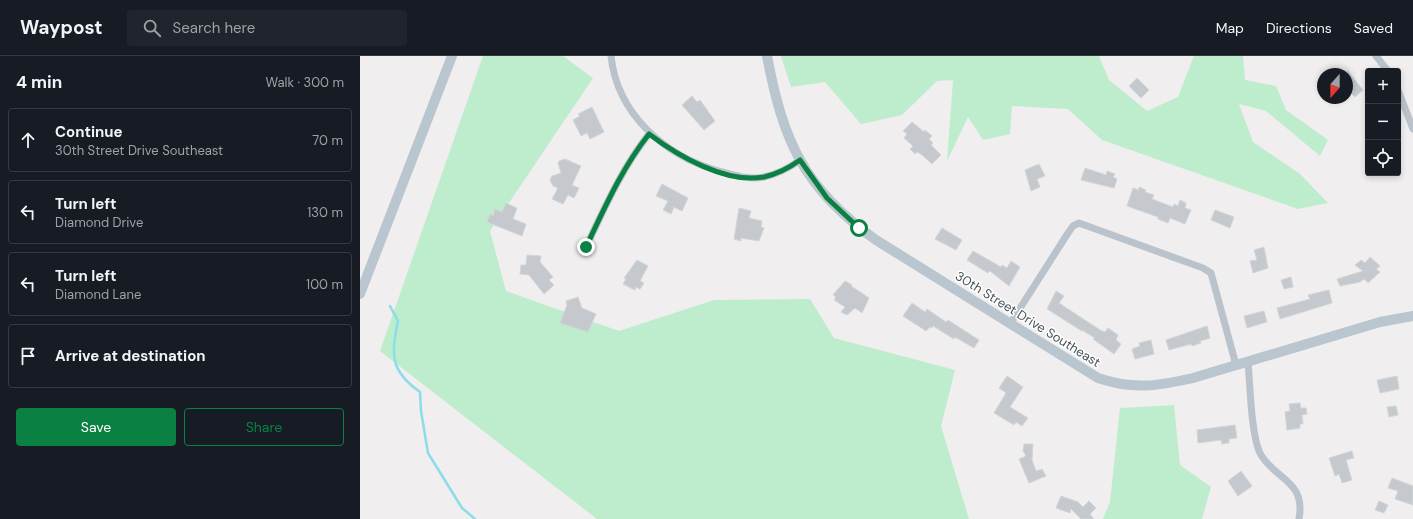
<!DOCTYPE html>
<html lang="en">
<head>
<meta charset="utf-8">
<style>
	:root { --surface:#171b24; --page:#20242c; --text:#f1f3f6; --muted:#9ea1a6; --line:#363941; --accent:#0b8043 }
	body { margin:0; font-family:"DM Sans",sans-serif; background:var(--page); color:var(--text) }
	.controls { position:absolute; right:12px; top:12px; display:grid; overflow:hidden; border-radius:4px; box-shadow:0 2px 6px #0003 }
	.controls button { width:36px; height:36px; display:grid; place-items:center; padding:0; border:0; border-bottom:1px solid var(--line); background:var(--surface); color:var(--text); font:20px sans-serif }
	.compass { position:absolute; left:957px; top:12px; width:36px; height:36px; border-radius:50%; background:var(--surface); box-shadow:0 2px 6px #0003; rotate:201deg }
	.stop { position:absolute; width:12px; height:12px; margin:-9px; border:3px solid #0b8043; border-radius:50%; background:#fff }
	.stop.end { background:#0b8043; border-color:#fff; box-shadow:0 1px 4px #0008 }
	.list { margin:0; padding:0; list-style:none }
	h2 { display:flex; justify-content:space-between; align-items:center; height:52px; margin:0; padding:0 16px; font-size:17px }
	h2 small { font-size:13px; font-weight:400; color:var(--muted) }
	.list li { display:grid; grid-template-columns:26px 1fr auto; gap:12px; align-items:center; box-sizing:border-box; height:64px; margin:0 8px 8px; padding:0 8px; border:1px solid var(--line); border-radius:4px }
	.list b { display:block; font-size:15px; white-space:nowrap }
	.list p { margin:0; font-size:13px; white-space:nowrap; color:var(--muted) }
	.list em { font-size:13px; font-style:normal; color:var(--muted) }
	.actions { display:flex; gap:8px; padding:12px 16px }
	.actions a { flex:1; padding:9px 0; border:1px solid var(--accent); border-radius:4px; text-align:center; font-size:14px; color:var(--accent) }
	.actions .main { background:var(--accent); color:#fff }
	.icon { flex:none; width:22px; height:22px; fill:none; stroke:currentColor; stroke-width:2; stroke-linecap:round; stroke-linejoin:round }
	.map { position:relative; flex:none; width:1053px; height:463px; overflow:hidden }
	header { display:flex; align-items:center; gap:24px; box-sizing:border-box; height:56px; padding:0 20px; background:var(--surface); border-bottom:1px solid var(--line) }
	header strong { font-size:19px }
	nav { display:flex; gap:22px; margin-inline-start:auto; font-size:14px }
	.search { width:280px; height:36px; background:var(--page); display:flex; align-items:center; gap:10px; box-sizing:border-box; padding:0 14px; border-radius:4px; color:var(--muted); font-size:15px }
	main { display:flex }
	aside { flex:1; background:var(--surface) }
	.map>svg:first-child { display:block }
	.green { fill:#bdedcc }
	.lines { fill:none; stroke-linecap:round; stroke-linejoin:round }
	.stream { stroke:#8bdde9; stroke-width:2.5 }
	.building { fill:#c5c9cd; stroke:#d2d5d9 }
	.minor { stroke:#bac3cb; stroke-width:7 }
	.secondary { stroke:#bac6cf; stroke-width:10 }
	.route { stroke:#0b8043; stroke-width:5 }
	.labels { text-anchor:middle; dominant-baseline:central; stroke-width:3; stroke-linejoin:round; paint-order:stroke }
	.street-label { font-size:13px; fill:#47535b; stroke:#fff }
</style>
</head>
<body>
<header>
<strong>Waypost</strong>
<div class="search"><svg class="icon" aria-label="search" viewBox="0 0 24 24"><circle cx="10" cy="10" r="6"/><path d="M15 15l6 6"/></svg>Search here</div>
<nav><a>Map</a><a>Directions</a><a>Saved</a></nav>
</header>
<main>
<aside>
<h2>4 min<small>Walk · 300 m</small></h2>
<ul class="list">
<li><svg class="icon" aria-label="ahead" viewBox="0 0 24 24"><path d="M12 20V5M6 11l6-6 6 6"/></svg><div><b>Continue</b><p>30th Street Drive Southeast</p></div><em>70 m</em></li>
<li><svg class="icon" aria-label="left" viewBox="0 0 24 24"><path d="M17 20v-9H6M10 6l-5 5 5 5"/></svg><div><b>Turn left</b><p>Diamond Drive</p></div><em>130 m</em></li>
<li><svg class="icon" aria-label="left" viewBox="0 0 24 24"><path d="M17 20v-9H6M10 6l-5 5 5 5"/></svg><div><b>Turn left</b><p>Diamond Lane</p></div><em>100 m</em></li>
<li><svg class="icon" aria-label="arrive" viewBox="0 0 24 24"><path d="M6 21V4h12l-3 4 3 4H6"/></svg><div><b>Arrive at destination</b></div></li>
</ul>
<div class="actions"><a class="main">Save</a><a>Share</a></div>
</aside>
<div class="map">
<svg width="1053" height="463" viewBox="0 0 1053 463">
	<rect width="100%" height="100%" fill="#f0eeee"/>
	<g class="green">
		<path d="M123,0H203L233,22L130,175L146,235L259,275L354,244L450,243L474,282L595,314L581,370L609,463H237L20,295Z"/>
		<path d="M421,0H739L749,24L787,55L818,41L834,0H883L885,24L916,30L926,54L968,84L960,100L906,55L879,48L893,86L940,118L968,147L938,153L742,84L708,53L652,50L650,78L623,84L608,61L587,105L593,24L577,25L542,59L501,68L465,26L431,31Z"/>
		<path d="M814,349L820,409L851,431L842,463H743L750,446L760,352Z"/>
	</g>
	<g class="lines">
		<path class="stream" d="M30,250L38,265C31,299 30,315 60,336L61,355L68,397L102,452L115,463"/>
	</g>
	<g class="building">
		<path d="M987,14L1003,34L995,41L991,37L987,41Z"/>
		<path d="M777,22L789,34L781,42L769,30Z"/>
		<path d="M332,40L337,46L340,44L355,65L344,74L322,49Z"/>
		<path d="M232,51L244,76L230,83L227,77L221,80L213,64L220,60L218,58Z"/>
		<path d="M552,66L564,76L565,74L572,80L569,83L573,87L571,89L581,99L572,108L562,99L557,96L555,98L550,93L553,90L544,82L547,78L543,75Z"/>
		<path d="M205,103L221,110L212,129L219,132L214,142L208,139L203,148L192,143L198,132L193,130L190,124L192,120L201,117L198,107L199,105Z"/>
		<path d="M679,108L685,120L677,123L680,131L671,135L665,114Z"/>
		<path d="M725,112L746,119L747,115L755,118L753,121L757,123L754,132L721,124Z"/>
		<path d="M302,128L328,142L322,155L314,151L311,158L303,154L308,145L296,140Z"/>
		<path d="M779,131L786,134L785,136L794,139L792,143L813,151L814,148L818,150L820,144L826,147L825,152L831,154L825,168L810,162L808,167L798,163V161L767,150L773,132L779,134Z"/>
		<path d="M146,147L157,152L153,163L166,168L162,180L127,166L130,158L133,160L135,153L142,156Z"/>
		<path d="M379,152L391,155L389,162L402,165L401,171L404,172L399,185L381,182V185L374,183Z"/>
		<path d="M855,154L874,161L870,172L851,164Z"/>
		<path d="M582,172L602,184L596,194L575,183Z"/>
		<path d="M904,191L908,212L893,217L890,205L897,204L894,194Z"/>
		<path d="M613,195L641,211L642,209L647,212L651,205L660,211L649,230L630,215L628,217L607,204Z"/>
		<path d="M167,199L181,200L180,206L193,221L189,224L194,229L184,238L169,219L160,218L161,209H166Z"/>
		<path d="M1010,201L1020,210L1016,213L1020,216L1008,227L1004,223L1000,226L980,230L977,223L1003,215L995,209L1001,204L1005,207Z"/>
		<path d="M277,204L288,210L280,225L284,227L280,233L276,231L275,234L263,228L266,223L264,222Z"/>
		<path d="M931,221L933,231L924,233L921,224Z"/>
		<path d="M485,225L492,229L491,230L509,242L502,257L495,252L487,259L481,256L485,251L474,244L476,241L473,239Z"/>
		<path d="M969,234L972,247L920,263L917,252L950,243L948,239Z"/>
		<path d="M696,235L704,240L699,247L740,274L745,276L748,272L758,279L756,284L761,288L754,298L733,283L735,282L722,274V275L687,253Z"/>
		<path d="M218,241L222,252L236,258L228,276L200,267L207,249L206,245Z"/>
		<path d="M552,247L565,256L567,253L586,266L588,264L619,284L614,292L595,281L594,283L573,270L572,272L570,271L566,275L543,260Z"/>
		<path d="M904,255L907,266L887,272L884,260Z"/>
		<path d="M847,270L850,282L840,285L841,287L832,290L831,288L809,294L806,284Z"/>
		<path d="M791,284L794,298L775,303L772,293L780,290L779,287Z"/>
		<path d="M647,320L663,331L650,351L668,362L662,370L656,366L654,369L634,357L646,337L639,332Z"/>
		<path d="M1037,320L1039,333L1020,337L1017,324Z"/>
		<path d="M940,347L941,352H946L947,358L942,359L943,368H940V372L927,374L925,356L930,355L929,348Z"/>
		<path d="M1036,350L1038,359L1029,361L1027,351Z"/>
		<path d="M875,369L877,382L869,383V387L862,388L861,384L838,387L837,374Z"/>
		<path d="M664,388H673L672,404L676,415L682,413L686,420L669,427L659,403L666,400L663,395Z"/>
		<path d="M992,395L994,402L986,404L992,424L982,427L979,418L975,420L969,402Z"/>
		<path d="M881,415L892,430L878,440L868,425Z"/>
		<path d="M1032,422L1053,430V449L1035,443L1038,435L1028,432Z"/>
		<path d="M701,440L718,446L723,451L729,445L736,452L730,458L734,463H721L711,453L710,457L696,452Z"/>
		<path d="M1019,445L1028,449L1024,457L1015,454Z"/>
	</g>
	<g class="lines">
		<g class="minor">
			<path d="M251,0C257,58 305,100 359,115C373,119 389,124 404,121C417,118 429,112 440,104"/>
			<path d="M1016,0L1028,15"/>
			<path d="M1038,34L1053,73"/>
			<path d="M226,191C245,151 262,112 289,78"/>
			<path d="M650,268L708,177L713,170L719,167L843,212L851,217L876,309"/>
			<path d="M888,305C890,327 891,382 901,399C916,424 946,425 939,463"/>
		</g>
		<g class="secondary">
			<path d="M407,0C423,85 444,133 516,184L738,322C773,334 798,330 833,322L1020,266L1053,260"/>
			<path d="M0,238L92,0"/>
		</g>
	</g>
	<g class="lines">
		<path class="route" d="M226,191C245,151 262,112 289,78C318,100 366,128 404,121C417,118 429,112 440,104L467,142L499,172"/>
	</g>
	<g class="labels">
		<g class="street-label">
			<text transform="translate(668 263) rotate(32)">30th Street Drive Southeast</text>
		</g>
	</g>
</svg>
<div class="controls">
<button>+</button>
<button>−</button>
<button><svg class="icon" aria-label="locate" viewBox="0 0 24 24"><circle cx="12" cy="12" r="6"/><path d="M12 2v4M12 18v4M2 12h4M18 12h4"/></svg></button>
</div>
<svg class="compass" viewBox="-18 -18 36 36"><path d="M0-13l5 13h-10z" fill="#e53935"/><path d="M0 13l5-13h-10z" fill="#9ea1a6"/></svg>
<div class="stop" style="left:499px;top:172px"></div>
<div class="stop end" style="left:226px;top:191px"></div>
</div>
</main>
</body>
</html>
